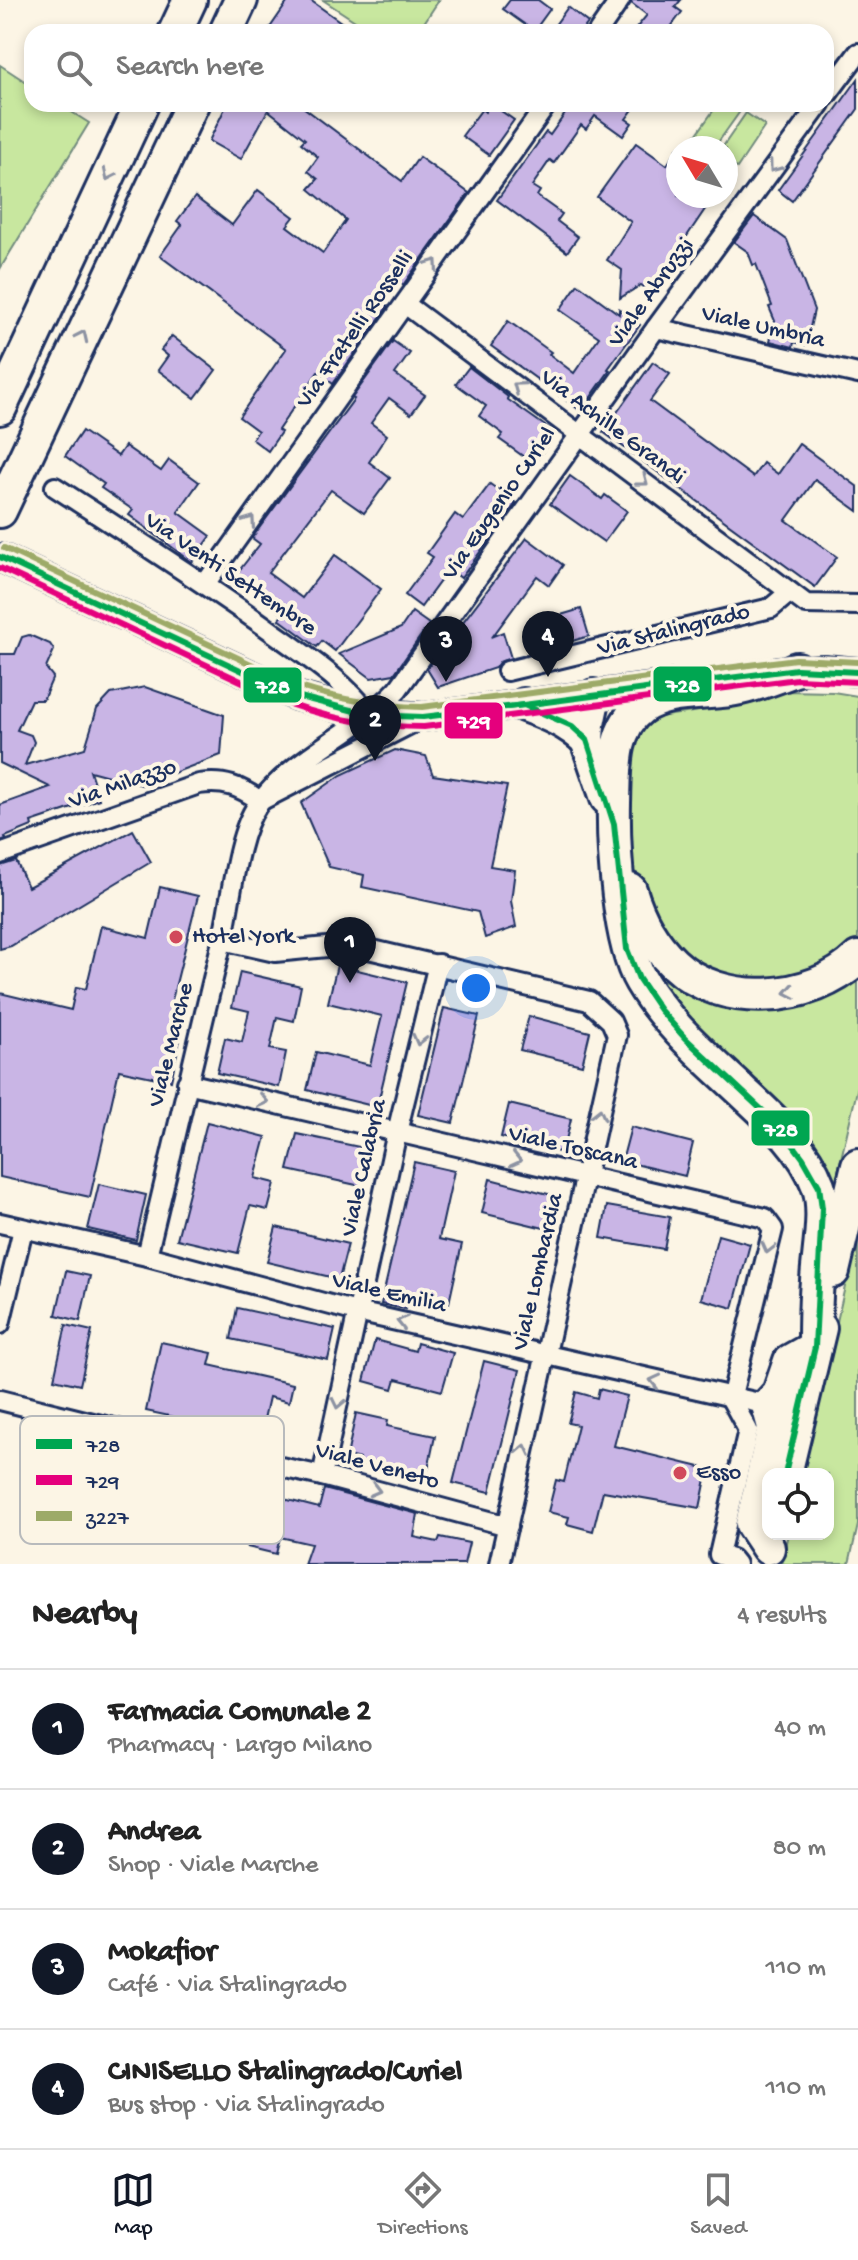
<!DOCTYPE html>
<html lang="en">
<head>
<meta charset="utf-8">
<style>
	:root { --surface:#fff; --page:#f2f2f2; --text:#222; --muted:#767676; --line:#e0e0e0; --accent:#111827 }
	body { margin:0; font-family:"Gochi Hand",sans-serif; background:var(--page); color:var(--text) }
	.controls { position:absolute; right:24px; bottom:24px; display:grid; overflow:hidden; border-radius:16px; box-shadow:0 4px 12px #0003 }
	.controls button { width:72px; height:72px; display:grid; place-items:center; padding:0; border:0; border-bottom:2px solid var(--line); background:var(--surface); color:var(--text); font:40px sans-serif }
	.compass { position:absolute; left:666px; top:136px; width:72px; height:72px; border-radius:50%; background:var(--surface); box-shadow:0 4px 12px #0003; rotate:308deg }
	.you { position:absolute; left:476px; top:988px; width:28px; height:28px; margin:-20px; border:6px solid #fff; border-radius:50%; background:#1a73e8; box-shadow:0 0 0 12px #1a73e833 }
	.badge { display:grid; place-items:center; width:52px; height:52px; border-radius:50%; background:var(--accent); color:#fff; font-size:26px; font-weight:700 }
	.pin { position:absolute; translate:-50% -66px; filter:drop-shadow(0 2px 4px #0008) }
	.pin::after { content:''; position:absolute; top:42px; width:28px; height:24px; background:inherit; clip-path:polygon(0 0,100% 0,50% 100%) }
	.list { margin:0; padding:0; list-style:none }
	h2 { display:flex; justify-content:space-between; align-items:center; height:104px; margin:0; padding:0 32px; font-size:34px }
	h2 small { font-size:26px; font-weight:400; color:var(--muted) }
	.list li { display:grid; grid-template-columns:52px 1fr auto; gap:24px; align-items:center; box-sizing:border-box; height:120px; padding:0 32px; border-top:2px solid var(--line) }
	.list b { display:block; font-size:30px; white-space:nowrap }
	.list p { margin:0; font-size:26px; white-space:nowrap; color:var(--muted) }
	.list em { font-size:26px; font-style:normal; color:var(--muted) }
	.icon { flex:none; width:44px; height:44px; fill:none; stroke:currentColor; stroke-width:2; stroke-linecap:round; stroke-linejoin:round }
	.map { position:relative; flex:none; width:858px; height:1564px; overflow:hidden }
	.search { position:absolute; background:var(--surface); box-shadow:0 4px 12px #0003; left:24px; right:24px; top:24px; height:88px; display:flex; align-items:center; gap:20px; box-sizing:border-box; padding:0 28px; border-radius:24px; color:var(--muted); font-size:30px }
	.sheet { height:584px; background:var(--surface) }
	nav { display:flex; justify-content:space-around; align-items:center; box-sizing:border-box; height:112px; border-top:2px solid var(--line); background:var(--surface); font-size:22px; color:var(--muted) }
	nav a { display:grid; justify-items:center; gap:4px }
	nav .on { color:var(--accent) }
	.map>svg:first-child { display:block }
	.green { fill:#c8e79f; stroke:#728b7e; stroke-width:2 }
	.building { fill:#c9b5e5; stroke:#1b2f5e; stroke-width:2 }
	.lines { fill:none; stroke-linecap:round; stroke-linejoin:round }
	.street-casing { stroke:#1b2f5e; stroke-width:24 }
	.secondary-casing { stroke:#1b2f5e; stroke-width:32 }
	.highway-casing { stroke:#1b2f5e; stroke-width:38 }
	.street { stroke:#fcf5e5; stroke-width:18 }
	.secondary { stroke:#fcf5e5; stroke-width:26 }
	.highway { stroke:#fcf5e5; stroke-width:32 }
	.bus-1-casing { stroke:#fcf5e5; stroke-width:12 }
	.bus-2-casing { stroke:#fcf5e5; stroke-width:12 }
	.bus-3-casing { stroke:#fcf5e5; stroke-width:12 }
	.bus-1 { stroke:#00a651; stroke-width:6 }
	.bus-2 { stroke:#e5007d; stroke-width:6 }
	.bus-3 { stroke:#9daa68; stroke-width:6 }
	.oneway { stroke:#8c92a2 }
	.poi-dot { fill:#d1495b; stroke:#fcf5e5; stroke-width:3 }
	.labels { text-anchor:middle; dominant-baseline:central; stroke-width:8; stroke-linejoin:round; paint-order:stroke }
	.street-label { font-size:24px; fill:#1b2f5e; stroke:#fcf5e5 }
	.poi-label { font-size:24px; fill:#1b2f5e; stroke:#fcf5e5; text-anchor:start }
	.key { fill:#fcf5e5; stroke:#b8babc; stroke-width:2 }
	.key-label { font-size:22px; fill:#1b2f5e }
	.line-badge { stroke:#fcf5e5; stroke-width:3 }
	.badge-label { font-size:22px; text-anchor:middle; font-weight:bold; fill:#fff }
</style>
</head>
<body>
<div class="map">
<svg width="858" height="1564" viewBox="0 0 858 1564">
	<rect width="100%" height="100%" fill="#fcf5e5"/>
	<filter id="ink" filterUnits="userSpaceOnUse"><feTurbulence type="fractalNoise" baseFrequency=".0125" numOctaves="2"/><feDisplacementMap in="SourceGraphic" scale="16" xChannelSelector="R" yChannelSelector="G"/><feConvolveMatrix kernelMatrix="1 2 1 2 8 2 1 2 1" color-interpolation-filters="sRGB"/></filter>
	<g filter="url(#ink)">
		<g class="green">
			<path d="M323,0H439L418,32H372Z"/>
			<path d="M0,65L32,86V104H59L89,123L0,269Z"/>
			<path d="M718,104H733L741,110L714,148H709L694,138Z"/>
			<path d="M746,113L765,126L737,168L726,161V148H722Z"/>
			<path d="M784,691L833,692L858,696V950L808,979L733,982L674,949L633,880L630,777L634,740L642,725L657,717L735,706Z"/>
			<path d="M655,959L699,991L858,974V1086L836,1180L832,1185L680,1018L646,965Z"/>
			<path d="M858,1230V1525L849,1564H781L788,1534H828V1474H802Z"/>
		</g>
		<g class="building">
			<path d="M289,0H310L355,32H267Z"/>
			<path d="M510,0H538L550,9L534,31L503,9Z"/>
			<path d="M632,0H681L675,7L682,12L667,32H633L647,15L631,3Z"/>
			<path d="M568,7L588,23L581,32H564L555,25Z"/>
			<path d="M858,79V109L792,201L778,190Z"/>
			<path d="M227,104H299L402,181L419,157L469,193L403,285L398,281L382,302L388,306L333,384L318,372L278,430L281,432L268,451L252,439L258,431L239,417L286,349L160,256L182,225L177,221L195,197L232,225L258,190L294,217L287,226L323,253L346,220L309,189L318,179L308,171L318,157L301,143L305,139L268,110L241,159L209,141Z"/>
			<path d="M491,104L514,120L489,155L462,136L482,109L485,112Z"/>
			<path d="M572,104H637L626,119L632,123L623,136L595,116L586,129L581,125L554,163L550,160L532,186L540,191L537,196L562,214L557,221L578,237L567,252L497,200L546,132L550,135Z"/>
			<path d="M636,143L667,165L678,148V196H714L650,291L641,285L620,298L622,270L607,260L631,222L597,197Z"/>
			<path d="M754,216L787,240L814,310L806,345L794,342L793,347L770,341L775,321L769,307L772,306L756,264L753,265L748,252L734,242Z"/>
			<path d="M578,284L619,314V309L640,325L608,369L610,370L581,411L491,346L508,321L551,352L549,354L574,373L599,337L560,310Z"/>
			<path d="M172,336L216,370L195,398L158,370L168,356L161,350Z"/>
			<path d="M393,341L410,353L395,374L425,395L411,414L389,398L371,423L387,435L369,462L390,478L364,513L331,490L268,573L302,598L335,555L381,589L335,651L322,641L317,647L279,619L283,614L234,577L260,544L252,538L354,399L352,398Z"/>
			<path d="M653,362L670,374L650,401L753,477L763,463L778,474L799,444L858,487V511L815,480L786,520L837,557L815,587L603,432Z"/>
			<path d="M469,367L508,397L507,399L555,433L534,464L499,439L503,434L479,416L486,406L456,384Z"/>
			<path d="M82,431L118,456L125,446L161,471L169,460L199,482L178,512L211,536L192,562L129,515L133,510L101,488L104,484L65,456Z"/>
			<path d="M570,476L602,499L605,495L627,511L604,542L550,504Z"/>
			<path d="M490,484L516,503L461,578L449,569L421,607L405,595L433,557L427,553L455,514L463,520Z"/>
			<path d="M527,538L563,565L549,585L537,576L493,636L503,632L511,658L499,662L495,668L438,687L427,669Z"/>
			<path d="M581,609L589,636L542,650L534,623Z"/>
			<path d="M412,612L429,624L394,674L371,678L339,654L401,628Z"/>
			<path d="M29,635L50,644L54,650L46,668L53,677L43,700H31L17,730L31,735L34,742L25,765L85,748L97,709L111,694L145,687L224,715L221,755L142,785L90,771L99,799L31,822L32,826L5,837L6,839L0,841V805L50,787L0,763V654H15L22,637Z"/>
			<path d="M395,750L426,756L433,775L507,786L490,866L515,870L511,901L516,927L485,938L478,912L362,887L364,875L329,867L301,803L341,775Z"/>
			<path d="M133,830L151,862L11,946L0,949V866L16,861L28,887Z"/>
			<path d="M160,887L198,896L170,1008L186,1011L171,1081L119,1070L90,1197L0,1177V993L71,1010L76,987L86,989L101,926L148,938Z"/>
			<path d="M337,965L407,982L377,1107L307,1090L316,1052L370,1065L382,1016L328,1003Z"/>
			<path d="M240,972L301,986L294,1021L277,1017L270,1049L286,1052L279,1087L217,1073L225,1038L242,1042L249,1011L232,1007Z"/>
			<path d="M444,1008L479,1016L453,1123L418,1115Z"/>
			<path d="M529,1016L590,1032L582,1065L520,1050Z"/>
			<path d="M509,1104L571,1119L563,1153L501,1137Z"/>
			<path d="M207,1122L266,1137L255,1178L275,1183L268,1210L250,1206L238,1253L177,1239Z"/>
			<path d="M631,1127L693,1143L685,1176L622,1161Z"/>
			<path d="M297,1134L369,1149L361,1186L288,1170Z"/>
			<path d="M414,1162L454,1171L439,1239L462,1244L449,1303L409,1294L405,1309L381,1304Z"/>
			<path d="M490,1179L552,1195L544,1228L482,1213Z"/>
			<path d="M99,1184L146,1195L136,1240L88,1229Z"/>
			<path d="M607,1206L670,1217L664,1249L601,1238Z"/>
			<path d="M276,1227L348,1244L339,1279L267,1262Z"/>
			<path d="M718,1235L750,1244L733,1308L701,1299Z"/>
			<path d="M66,1271L90,1276L80,1321L56,1315Z"/>
			<path d="M237,1308L335,1329L328,1360L231,1339Z"/>
			<path d="M66,1325L92,1331L80,1385L54,1379Z"/>
			<path d="M375,1340L415,1351L417,1343L453,1353L442,1391L396,1379L393,1389L364,1381Z"/>
			<path d="M161,1342L212,1353L209,1365L293,1384L289,1402L269,1397L257,1450L213,1440L216,1426L146,1411Z"/>
			<path d="M484,1361L520,1370L490,1492L453,1483Z"/>
			<path d="M599,1389L627,1396L614,1446L708,1469L700,1508L603,1491L593,1531L567,1524L569,1517L548,1512L556,1480L564,1482L578,1425L568,1423L576,1392L597,1398Z"/>
			<path d="M356,1413L388,1420L387,1426L435,1436L426,1479L359,1465L360,1459L347,1456Z"/>
			<path d="M241,1488L319,1508L324,1489L418,1514L414,1537L438,1542L440,1537L469,1543L464,1564H304L311,1544L280,1537L276,1554L247,1547L252,1530L232,1525Z"/>
		</g>
		<g class="lines">
			<g class="street-casing">
				<g id="street">
					<path d="M598,32L620,0"/>
					<path d="M826,96L858,53"/>
					<path d="M405,304L806,604L858,605"/>
					<path d="M656,328L858,374"/>
					<path d="M55,487C125,532 195,577 263,625C301,653 341,677 370,715"/>
					<path d="M205,584L547,104"/>
					<path d="M507,671L771,608L790,592"/>
					<path d="M0,854L199,784C224,780 241,787 260,801L420,719"/>
					<path d="M222,940L275,952L348,945L360,947L589,1001L611,1021L617,1035L499,1564"/>
					<path d="M187,1083L765,1218L773,1229L731,1399"/>
					<path d="M0,1223L147,1256L357,1312L768,1405"/>
					<path d="M147,1256C171,1151 198,1046 222,941C231,904 236,836 257,806C294,755 356,734 398,689L656,328L820,104"/>
					<path d="M0,1324L23,1229"/>
					<path d="M731,1399L748,1430L719,1555L732,1559L736,1564"/>
					<path d="M0,1400L198,1449L322,1476L508,1526"/>
					<path d="M322,1476L397,1132L438,964"/>
				</g>
			</g>
			<g class="secondary-casing">
				<g id="secondary">
					<path d="M2,558L296,696L350,711L423,717L676,684"/>
					<path d="M778,671L824,669L858,672"/>
				</g>
			</g>
			<g class="highway-casing">
				<g id="highway">
					<path d="M175,32L190,0"/>
					<path d="M226,32L241,0"/>
					<path d="M0,408L142,104"/>
					<path d="M0,511L192,104"/>
					<path d="M797,669C779,676 760,684 740,688C709,696 668,688 641,708C612,729 615,772 614,803C613,848 619,944 641,981C667,1025 706,1057 743,1092C771,1118 804,1147 818,1185C828,1210 818,1254 817,1281C815,1303 815,1325 815,1347"/>
					<path d="M594,696L588,724L587,740L607,798"/>
					<path d="M524,705C548,714 568,722 587,740"/>
					<path d="M630,890C638,917 652,943 673,963C721,1009 812,1003 858,958"/>
					<path d="M833,1271L858,1165"/>
					<path d="M785,1474L820,1328"/>
					<path d="M768,1548L752,1524L774,1427L768,1405L779,1393L790,1361L815,1347"/>
				</g>
			</g>
			<use href="#street" class="street"/>
			<use href="#secondary" class="secondary"/>
			<use href="#highway" class="highway"/>
			<g class="bus-1-casing">
				<g id="bus-1">
					<path d="M0,557L296,696L370,715L423,717L524,705L572,726L587,740L614,824L627,949L639,979L660,1010L685,1038L780,1127L803,1158L819,1186L822,1208L815,1347L785,1474"/>
					<path d="M508,707L797,669L858,672"/>
				</g>
			</g>
			<g class="bus-2-casing">
				<path id="bus-2" d="M0,568L292,705C335,720 379,727 424,727L797,679L858,682"/>
			</g>
			<g class="bus-3-casing">
				<path id="bus-3" d="M4,548L300,687C340,700 380,706 422,707L796,659L858,662"/>
			</g>
			<use href="#bus-1" class="bus-1"/>
			<use href="#bus-2" class="bus-2"/>
			<use href="#bus-3" class="bus-3"/>
		</g>
		<defs><path id="oneway-chevron" d="M-2-3.5L2.5 0L-2 3.5" fill="none" stroke-width="1.6" stroke-linecap="round" stroke-linejoin="round" transform="scale(2)"/></defs>
		<g class="oneway">
			<use href="#oneway-chevron" transform="translate(774 167) rotate(126)"/>
			<use href="#oneway-chevron" transform="translate(109 175) rotate(115)"/>
			<use href="#oneway-chevron" transform="translate(433 264) rotate(-55)"/>
			<use href="#oneway-chevron" transform="translate(82 336) rotate(-65)"/>
			<use href="#oneway-chevron" transform="translate(518 387) rotate(-144)"/>
			<use href="#oneway-chevron" transform="translate(643 481) rotate(37)"/>
			<use href="#oneway-chevron" transform="translate(250 521) rotate(-55)"/>
			<use href="#oneway-chevron" transform="translate(790 992) rotate(170)"/>
			<use href="#oneway-chevron" transform="translate(419 1040) rotate(104)"/>
			<use href="#oneway-chevron" transform="translate(263 1101) rotate(13)"/>
			<use href="#oneway-chevron" transform="translate(599 1114) rotate(-77)"/>
			<use href="#oneway-chevron" transform="translate(516 1160) rotate(13)"/>
			<use href="#oneway-chevron" transform="translate(768 1248) rotate(104)"/>
			<use href="#oneway-chevron" transform="translate(402 1322) rotate(-167)"/>
			<use href="#oneway-chevron" transform="translate(655 1381) rotate(-167)"/>
			<use href="#oneway-chevron" transform="translate(338 1403) rotate(102)"/>
			<use href="#oneway-chevron" transform="translate(524 1450) rotate(-78)"/>
			<use href="#oneway-chevron" transform="translate(375 1490) rotate(15)"/>
		</g>
	</g>
	<g class="poi-dot">
		<circle cx="176" cy="937" r="8"/>
		<circle cx="680" cy="1473" r="8"/>
	</g>
	<g class="labels">
		<g class="street-label">
			<text transform="translate(652 293) rotate(-54)">Viale Abruzzi</text>
			<text transform="translate(763 328) rotate(13)">Viale Umbria</text>
			<text transform="translate(356 330) rotate(-55)">Via Fratelli Rosselli</text>
			<text transform="translate(612 428) rotate(37)">Via Achille Grandi</text>
			<text transform="translate(500 504) rotate(-55)">Via Eugenio Curiel</text>
			<text transform="translate(230 575) rotate(34)">Via Venti Settembre</text>
			<text transform="translate(674 631) rotate(-14)">Via Stalingrado</text>
			<text transform="translate(123 785) rotate(-19)">Via Milazzo</text>
			<text transform="translate(172 1045) rotate(-76)">Viale Marche</text>
			<text transform="translate(573 1149) rotate(13)">Viale Toscana</text>
			<text transform="translate(365 1168) rotate(-77)">Viale Calabria</text>
			<text transform="translate(539 1272) rotate(-77)">Viale Lombardia</text>
			<text transform="translate(389 1294) rotate(13)">Viale Emilia</text>
			<text transform="translate(377 1467) rotate(15)">Viale Veneto</text>
		</g>
		<g class="poi-label">
			<text x="192" y="937">Hotel York</text>
			<text x="696" y="1473">Esso</text>
		</g>
	</g>
	<rect x="20" y="1416" width="264" height="128" rx="12" class="key"/>
	<rect x="36" y="1439" width="36" height="10" fill="#00a651"/>
	<rect x="36" y="1475" width="36" height="10" fill="#e5007d"/>
	<rect x="36" y="1511" width="36" height="10" fill="#9daa68"/>
	<g class="key-label">
		<text x="86" y="1452">728</text>
		<text x="86" y="1488">729</text>
		<text x="86" y="1524">z227</text>
	</g>
	<g class="line-badge">
		<rect x="652" y="665" width="61" height="38" rx="8" fill="#00a651"/>
		<rect x="242" y="666" width="61" height="38" rx="8" fill="#00a651"/>
		<rect x="443" y="701" width="61" height="39" rx="8" fill="#e5007d"/>
		<rect x="750" y="1109" width="61" height="38" rx="8" fill="#00a651"/>
	</g>
	<g class="badge-label">
		<text x="683" y="692">728</text>
		<text x="273" y="693">728</text>
		<text x="474" y="728">729</text>
		<text x="781" y="1136">728</text>
	</g>
</svg>
<div class="controls">
<button><svg class="icon" aria-label="locate" viewBox="0 0 24 24"><circle cx="12" cy="12" r="6"/><path d="M12 2v4M12 18v4M2 12h4M18 12h4"/></svg></button>
</div>
<svg class="compass" viewBox="-18 -18 36 36"><path d="M0-13l5 13h-10z" fill="#e53935"/><path d="M0 13l5-13h-10z" fill="#767676"/></svg>
<div class="you"></div>
<div class="pin badge" style="left:350px;top:983px">1</div>
<div class="pin badge" style="left:375px;top:761px">2</div>
<div class="pin badge" style="left:446px;top:682px">3</div>
<div class="pin badge" style="left:548px;top:677px">4</div>
<div class="search"><svg class="icon" aria-label="search" viewBox="0 0 24 24"><circle cx="10" cy="10" r="6"/><path d="M15 15l6 6"/></svg>Search here</div>
</div>
<section class="sheet">
<h2>Nearby<small>4 results</small></h2>
<ul class="list">
<li><span class="badge">1</span><div><b>Farmacia Comunale 2</b><p>Pharmacy · Largo Milano</p></div><em>40 m</em></li>
<li><span class="badge">2</span><div><b>Andrea</b><p>Shop · Viale Marche</p></div><em>80 m</em></li>
<li><span class="badge">3</span><div><b>Mokafior</b><p>Café · Via Stalingrado</p></div><em>110 m</em></li>
<li><span class="badge">4</span><div><b>CINISELLO Stalingrado/Curiel</b><p>Bus stop · Via Stalingrado</p></div><em>110 m</em></li>
</ul>
</section>
<nav>
<a class="on"><svg class="icon" aria-label="map" viewBox="0 0 24 24"><path d="M3 6l6-2 6 2 6-2v14l-6 2-6-2-6 2zM9 4v14M15 6v14"/></svg>Map</a>
<a><svg class="icon" aria-label="directions" viewBox="0 0 24 24"><path d="M12 3l9 9-9 9-9-9zM9 14v-3h6M13 9l2 2-2 2"/></svg>Directions</a>
<a><svg class="icon" aria-label="saved" viewBox="0 0 24 24"><path d="M7 4h10v16l-5-4-5 4z"/></svg>Saved</a>
</nav>
</body>
</html>
